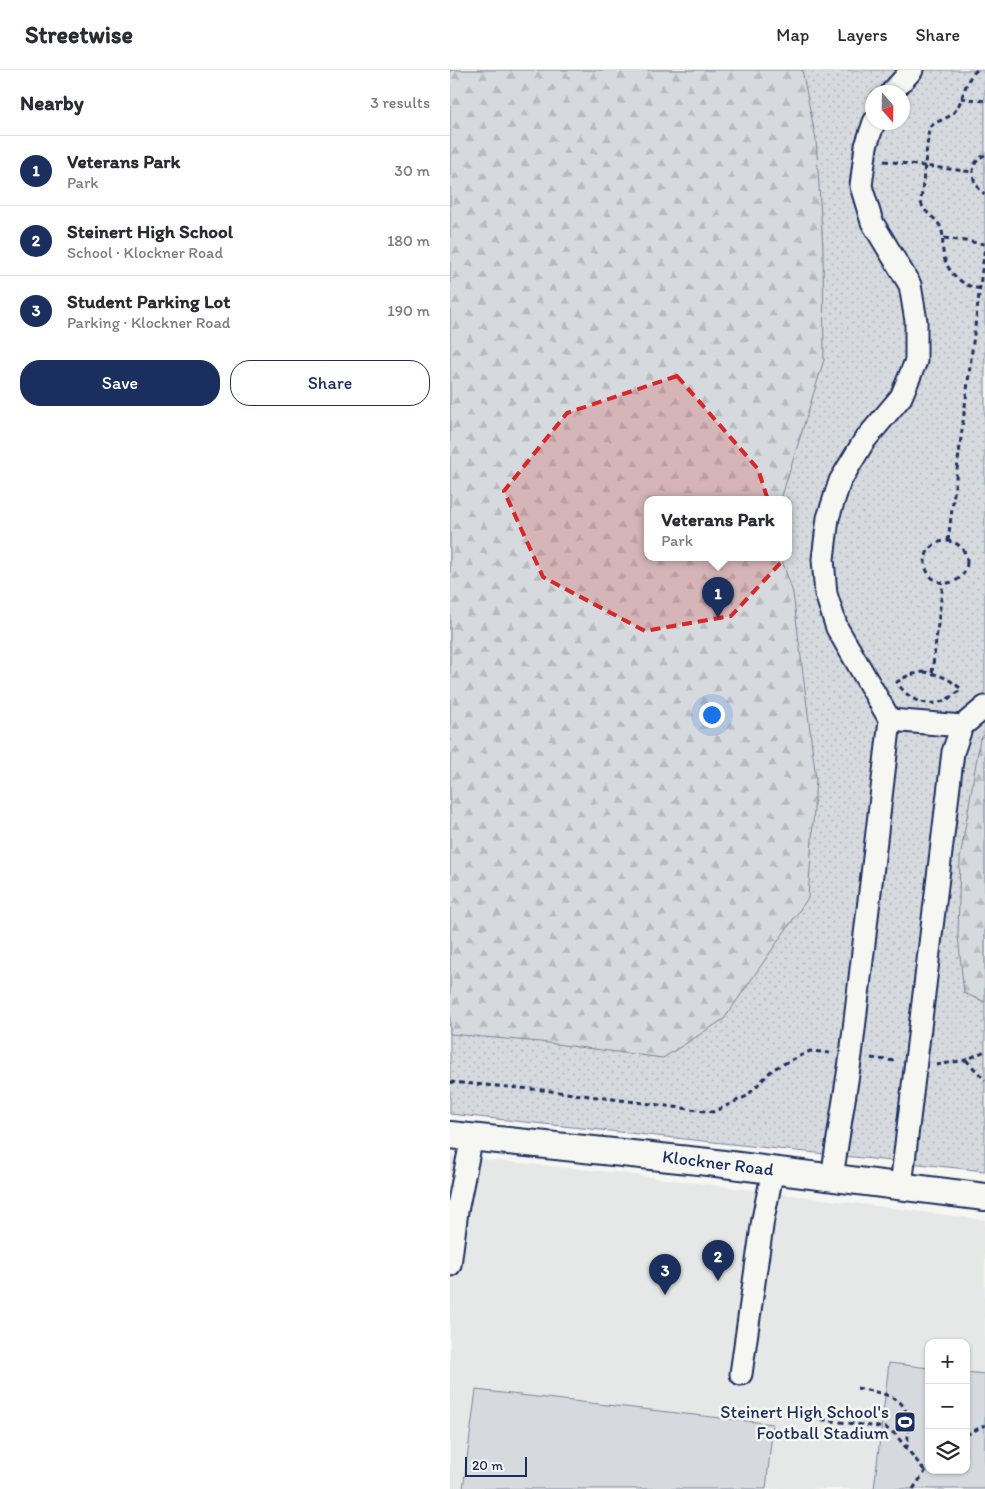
<!DOCTYPE html>
<html lang="en">
<head>
<meta charset="utf-8">
<style>
	:root { --surface:#fff; --page:#f2f2f3; --text:#2b2b33; --muted:#7c7c81; --line:#e1e1e2; --accent:#1b2f5e }
	body { margin:0; font-family:Itim,sans-serif; background:var(--page); color:var(--text) }
	.controls { position:absolute; right:15px; bottom:15px; display:grid; overflow:hidden; border-radius:10px; box-shadow:0 1px 4px #0004 }
	.controls button { width:45px; height:45px; display:grid; place-items:center; padding:0; border:0; border-bottom:1px solid var(--line); background:var(--surface); color:var(--text); font:25px sans-serif }
	.compass { position:absolute; left:415px; top:15px; width:45px; height:45px; border-radius:50%; background:var(--surface); box-shadow:0 1px 4px #0004; rotate:160deg }
	.scale { position:absolute; left:15px; bottom:12px; width:62px; box-sizing:border-box; padding-left:5px; border:2px solid #1b2f5e; border-top:0; font-size:14px; line-height:18px; white-space:nowrap; color:#1b2f5e; -webkit-text-stroke:4px #f6f6f2; paint-order:stroke }
	.you { position:absolute; left:261px; top:644px; width:18px; height:18px; margin:-12px; border:4px solid #fff; border-radius:50%; background:#1a73e8; box-shadow:0 0 0 8px #1a73e833 }
	.badge { display:grid; place-items:center; width:32px; height:32px; border-radius:50%; background:var(--accent); color:#fff; font-size:16px; font-weight:700 }
	.pin { position:absolute; translate:-50% -41px; filter:drop-shadow(0 1px 2px #0008) }
	.pin::after { content:''; position:absolute; top:26px; width:18px; height:15px; background:inherit; clip-path:polygon(0 0,100% 0,50% 100%) }
	.popup { position:absolute; left:194px; top:426px; width:148px; height:65px; box-sizing:border-box; display:grid; place-content:center; border-radius:10px; background:var(--surface); filter:drop-shadow(0 1px 4px #0005); font-size:16px; white-space:nowrap; color:var(--muted) }
	.popup b { font-size:19px; color:var(--text) }
	.popup::after { content:''; position:absolute; left:50%; top:100%; margin-left:-10px; border:10px solid transparent; border-top-color:var(--surface) }
	.list { margin:0; padding:0; list-style:none }
	h2 { display:flex; justify-content:space-between; align-items:center; height:65px; margin:0; padding:0 20px; font-size:21px }
	h2 small { font-size:16px; font-weight:400; color:var(--muted) }
	.list li { display:grid; grid-template-columns:32px 1fr auto; gap:15px; align-items:center; box-sizing:border-box; height:70px; padding:0 20px; border-top:1px solid var(--line) }
	.list b { display:block; font-size:19px; white-space:nowrap }
	.list p { margin:0; font-size:16px; white-space:nowrap; color:var(--muted) }
	.list em { font-size:16px; font-style:normal; color:var(--muted) }
	.actions { display:flex; gap:10px; padding:15px 20px }
	.actions a { flex:1; padding:11px 0; border:1px solid var(--accent); border-radius:20px; text-align:center; font-size:18px; color:var(--accent) }
	.actions .main { background:var(--accent); color:#fff }
	.icon { flex:none; width:28px; height:28px; fill:none; stroke:currentColor; stroke-width:2; stroke-linecap:round; stroke-linejoin:round }
	.map { position:relative; flex:none; width:535px; height:1419px; overflow:hidden }
	header { display:flex; align-items:center; gap:30px; box-sizing:border-box; height:70px; padding:0 25px; background:var(--surface); border-bottom:1px solid var(--line) }
	header strong { font-size:24px }
	nav { display:flex; gap:28px; margin-inline-start:auto; font-size:18px }
	main { display:flex }
	aside { flex:1; background:var(--surface) }
	.map>svg:first-child { display:block }
	.built { fill:#e6e7e7; fill-rule:evenodd }
	.grass { fill:url(#grass-dots); stroke:#78849e; fill-rule:evenodd }
	.forest { fill:url(#forest-firs); stroke:#78849e }
	.pitch { fill:#d6d9dd; stroke:#78849e }
	.lines { fill:none; stroke-linecap:round; stroke-linejoin:round }
	.minor-casing { stroke:#1b2f5e; stroke-width:25 }
	.major-casing { stroke:#1b2f5e; stroke-width:30 }
	.path { stroke:#1b2f5e; stroke-width:3; stroke-dasharray:5 4; stroke-linecap:butt }
	.minor { stroke:#f6f6f2; stroke-width:21 }
	.major { stroke:#f6f6f2; stroke-width:26 }
	.marked { fill:#d62828; fill-opacity:0.2; stroke:#d62828; stroke-width:4; stroke-dasharray:10 6; stroke-linejoin:round }
	.labels { text-anchor:middle; dominant-baseline:central; stroke-width:5; stroke-linejoin:round; paint-order:stroke }
	.street-label { font-size:18px; fill:#1b2f5e; stroke:#f6f6f2 }
	.poi-label { font-size:18px; fill:#1b2f5e; stroke:#f6f6f2; text-anchor:end }
</style>
</head>
<body>
<header>
<strong>Streetwise</strong>
<nav><a>Map</a><a>Layers</a><a>Share</a></nav>
</header>
<main>
<aside>
<h2>Nearby<small>3 results</small></h2>
<ul class="list">
<li><span class="badge">1</span><div><b>Veterans Park</b><p>Park</p></div><em>30 m</em></li>
<li><span class="badge">2</span><div><b>Steinert High School</b><p>School · Klockner Road</p></div><em>180 m</em></li>
<li><span class="badge">3</span><div><b>Student Parking Lot</b><p>Parking · Klockner Road</p></div><em>190 m</em></li>
</ul>
<div class="actions"><a class="main">Save</a><a>Share</a></div>
</aside>
<div class="map">
<svg width="535" height="1419" viewBox="0 0 535 1419">
	<defs>
		<pattern id="grass-dots" width="8" height="8" patternUnits="userSpaceOnUse" patternTransform="scale(1.25)"><rect width="8" height="8" fill="#d6d9dd"/><path d="M2 2h.1M6 6h.1" fill="none" stroke="#b7bbc0" stroke-width="1.8" stroke-linecap="round"/></pattern>
		<pattern id="forest-firs" width="22" height="20" patternUnits="userSpaceOnUse" patternTransform="scale(1.25)"><rect width="22" height="20" fill="#d6d9dd"/><path d="M5 1l3.5 6h-7zM16 11l3.5 6h-7z" fill="#b7bbc0"/></pattern>
	</defs>
	<rect width="100%" height="100%" fill="#f6f6f2"/>
	<filter id="ink" filterUnits="userSpaceOnUse"><feTurbulence type="fractalNoise" baseFrequency=".02" numOctaves="2"/><feDisplacementMap in="SourceGraphic" scale="10" xChannelSelector="R" yChannelSelector="G"/><feConvolveMatrix kernelMatrix="1 2 1 2 8 2 1 2 1" color-interpolation-filters="sRGB"/></filter>
	<g filter="url(#ink)">
		<path class="built" d="M0,1086L169,1103L535,1150V1419H0ZM479,1273H516V1400H479Z"/>
		<path class="grass" d="M0,0H535V1101L0,1044ZM422,22H452V52H422ZM198,429H338V487H198Z"/>
		<g class="forest">
			<path d="M0,0H352L366,69L373,178L374,290L331,429H198V487H331L343,523L366,709L358,828L274,949L213,988L90,972L0,964Z"/>
			<path d="M535,664V932L514,923L508,866L510,789L530,669Z"/>
		</g>
		<g class="pitch">
			<path d="M439,1293L479,1298V1400H516V1302L535,1304V1419H424Z"/>
			<path d="M26,1320L323,1354L316,1419H13Z"/>
		</g>
		<g class="lines">
			<g class="minor-casing">
				<g id="minor">
					<path d="M442,22L462,0"/>
					<path d="M440,650L512,656"/>
					<path d="M382,1107L401,985L440,650L387,558L376,524L373,489L378,448L390,411L414,371L451,327L466,291V251L460,215L422,152L411,116L416,76L424,52"/>
					<path d="M451,1116L503,682L512,656L535,637"/>
					<path d="M0,1195L7,1141L22,1067"/>
					<path d="M291,1304L313,1149L323,1100"/>
				</g>
			</g>
			<g class="major-casing">
				<path id="major" d="M0,1065L258,1092L535,1127"/>
			</g>
			<g class="path">
				<path d="M527,0C513,11 515,28 505,41C498,50 486,50 479,58L471,131C472,143 486,146 491,158C494,165 492,173 493,181C495,202 514,219 535,219"/>
				<path d="M511,28L535,31"/>
				<path d="M535,85C517,93 521,115 535,124"/>
				<path d="M434,91L523,102"/>
				<path d="M494,168L535,174"/>
				<circle cx="496" cy="492" r="21"/>
				<path d="M498,471L535,177"/>
				<path d="M473,602C489,604 499,608 511,619C490,640 463,638 447,612L459,605Z"/>
				<path d="M482,603L493,513"/>
				<path d="M421,988L445,991"/>
				<path d="M516,990L535,1010"/>
				<path d="M486,995L516,990L535,981"/>
				<path d="M0,1012L93,1020L263,1042L297,1026L323,999L360,981L380,983"/>
				<path d="M407,1318C451,1327 462,1329 457,1377"/>
				<path d="M336,1345L436,1358L445,1364L475,1401"/>
				<path d="M516,1365L535,1355"/>
				<path d="M463,1419L479,1396"/>
			</g>
			<use href="#minor" class="minor"/>
			<use href="#major" class="major"/>
		</g>
	</g>
	<path class="marked" d="M227,306L308,399L336,487L281,546L195,561L93,507L54,421L117,343Z"/>
	<defs>
		<g id="stadium-square" transform="scale(1.125)"><rect x="-9" y="-9" width="18" height="18" rx="4" fill="#1b2f5e" stroke="#f6f6f2"/><path d="M0-5a6.5 5 0 1 0 0 10a6.5 5 0 1 0 0-10ZM-3.5-1.8h7v3.6h-7Z" fill="#fff"/></g>
	</defs>
	<g fill-rule="evenodd">
		<use href="#stadium-square" x="455" y="1352"/>
	</g>
	<g class="labels">
		<g class="street-label">
			<text transform="translate(268 1093) rotate(7)">Klockner Road</text>
		</g>
		<g class="poi-label">
			<text x="439" y="1342">Steinert High School's<tspan x="439" dy="21">Football Stadium</tspan></text>
		</g>
	</g>
</svg>
<div class="controls">
<button>+</button>
<button>−</button>
<button><svg class="icon" aria-label="layers" viewBox="0 0 24 24"><path d="M12 4l9 5-9 5-9-5zM3 14l9 5 9-5"/></svg></button>
</div>
<svg class="compass" viewBox="-18 -18 36 36"><path d="M0-13l5 13h-10z" fill="#e53935"/><path d="M0 13l5-13h-10z" fill="#7c7c81"/></svg>
<div class="scale">20 m</div>
<div class="you"></div>
<div class="pin badge" style="left:268px;top:548px">1</div>
<div class="popup"><b>Veterans Park</b>Park</div>
<div class="pin badge" style="left:268px;top:1211px">2</div>
<div class="pin badge" style="left:215px;top:1225px">3</div>
</div>
</main>
</body>
</html>
